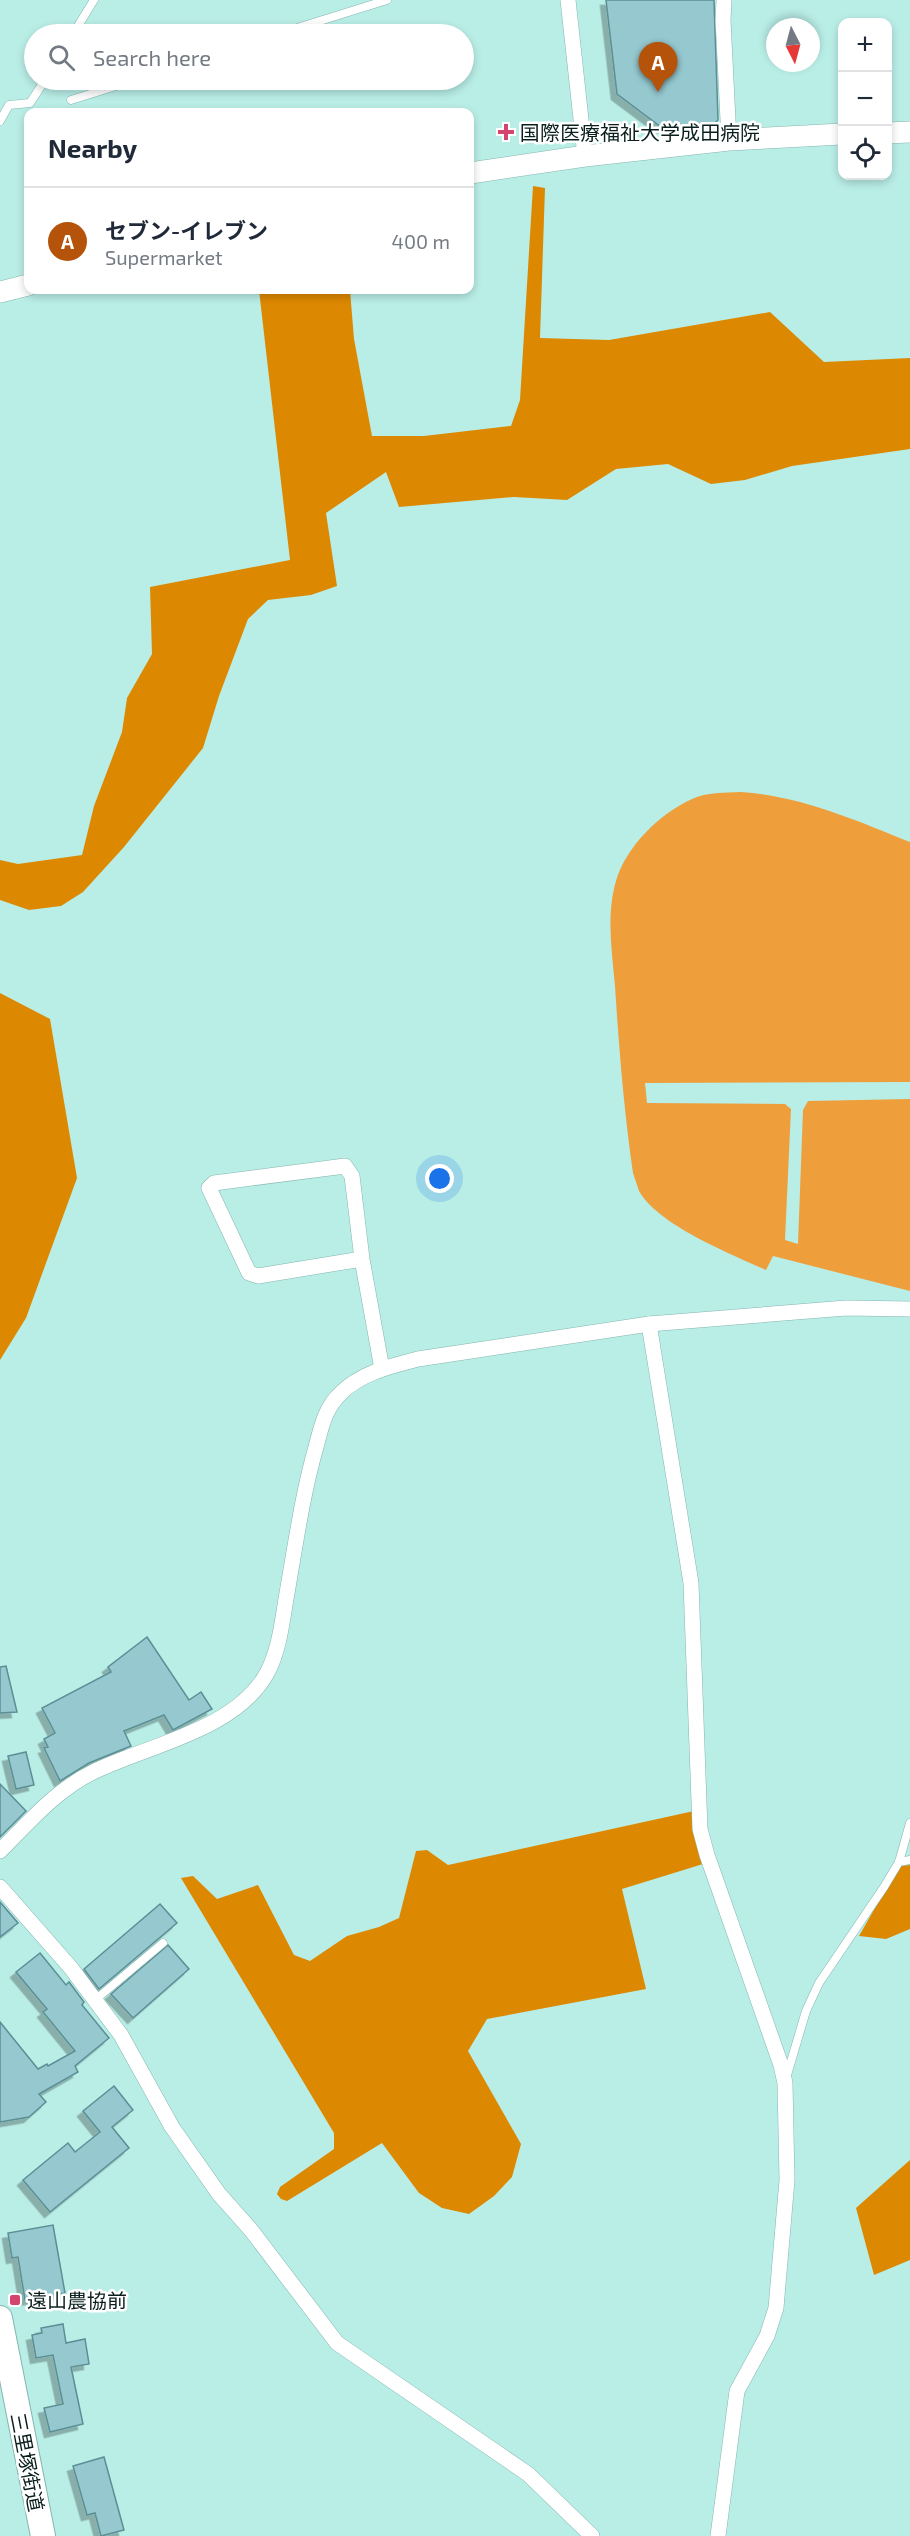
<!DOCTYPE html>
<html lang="en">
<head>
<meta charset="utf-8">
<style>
	:root { --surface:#fff; --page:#f2f2f3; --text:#1f2937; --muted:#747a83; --line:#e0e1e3; --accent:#b45309 }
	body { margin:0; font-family:"Exo 2","Noto Sans JP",sans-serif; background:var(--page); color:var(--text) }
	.controls { position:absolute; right:18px; top:18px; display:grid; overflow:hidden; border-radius:12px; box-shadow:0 3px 9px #0003 }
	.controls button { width:54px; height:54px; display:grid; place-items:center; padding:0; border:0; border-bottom:2px solid var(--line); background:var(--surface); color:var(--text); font:30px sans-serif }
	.compass { position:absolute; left:766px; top:18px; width:54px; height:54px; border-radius:50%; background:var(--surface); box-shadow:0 3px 9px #0003; rotate:174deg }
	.you { position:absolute; left:440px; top:1179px; width:21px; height:21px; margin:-15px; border:4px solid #fff; border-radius:50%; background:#1a73e8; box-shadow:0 0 0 9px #1a73e833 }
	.badge { display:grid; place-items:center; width:39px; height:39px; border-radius:50%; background:var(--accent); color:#fff; font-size:20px; font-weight:700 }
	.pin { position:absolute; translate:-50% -50px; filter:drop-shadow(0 2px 3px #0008) }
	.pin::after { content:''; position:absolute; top:32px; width:21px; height:18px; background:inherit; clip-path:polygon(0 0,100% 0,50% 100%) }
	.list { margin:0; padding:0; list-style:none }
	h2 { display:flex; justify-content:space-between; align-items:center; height:78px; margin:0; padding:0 24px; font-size:26px }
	h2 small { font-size:20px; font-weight:400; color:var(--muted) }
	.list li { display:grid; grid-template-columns:39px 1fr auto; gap:18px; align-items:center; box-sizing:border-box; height:108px; padding:0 24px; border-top:2px solid var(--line) }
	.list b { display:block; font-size:22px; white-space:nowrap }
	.list p { margin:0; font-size:20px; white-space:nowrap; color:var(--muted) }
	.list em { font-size:20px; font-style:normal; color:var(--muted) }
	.icon { flex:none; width:33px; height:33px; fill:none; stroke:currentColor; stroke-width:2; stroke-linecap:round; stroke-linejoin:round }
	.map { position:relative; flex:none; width:910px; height:2536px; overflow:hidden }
	.search { position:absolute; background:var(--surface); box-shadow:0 3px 9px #0003; left:24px; top:24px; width:450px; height:66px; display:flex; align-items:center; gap:15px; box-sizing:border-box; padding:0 21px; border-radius:33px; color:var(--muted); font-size:22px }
	.panel { position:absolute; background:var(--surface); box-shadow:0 3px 9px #0003; left:24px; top:108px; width:450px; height:186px; border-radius:12px }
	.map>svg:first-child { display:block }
	.green { fill:#ef9e3c }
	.forest { fill:#dd8801 }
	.building { fill:#95c8cf; stroke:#5c8e95; stroke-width:1.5; filter:url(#shadow) }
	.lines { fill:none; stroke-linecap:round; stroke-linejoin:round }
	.lane-casing { stroke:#83b6af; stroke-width:9 }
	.street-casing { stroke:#83b6af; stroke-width:16 }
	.secondary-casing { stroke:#83b6af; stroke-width:22 }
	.primary-casing { stroke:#83b6af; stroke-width:26 }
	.lane { stroke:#fff; stroke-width:8 }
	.street { stroke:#fff; stroke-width:15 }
	.secondary { stroke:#fff; stroke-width:21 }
	.primary { stroke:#fff; stroke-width:24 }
	.poi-dot { fill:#d3456e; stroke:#fff; stroke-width:2 }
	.labels { text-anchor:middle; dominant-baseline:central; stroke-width:5; stroke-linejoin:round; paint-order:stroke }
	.poi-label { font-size:20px; fill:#0a1f1d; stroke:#fff; text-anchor:start }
	.street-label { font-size:20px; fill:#0a1f1d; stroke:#fff }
</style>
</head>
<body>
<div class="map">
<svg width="910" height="2536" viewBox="0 0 910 2536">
	<defs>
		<filter id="shadow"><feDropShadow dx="-5.5" dy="5.5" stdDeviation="0" flood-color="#0004"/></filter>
	</defs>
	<rect width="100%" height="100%" fill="#b9eee7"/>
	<path class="green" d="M741,792C801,796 855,820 910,842V1082L645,1083L647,1103L785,1104L791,1109L785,1240L798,1244L803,1110L808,1101L910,1099V1291L773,1256L766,1270C731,1254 658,1225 639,1191C637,1185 635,1179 633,1173C624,1111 619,1048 615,986C612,952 606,915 616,881C626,847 659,814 692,799C707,792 725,793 741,792Z"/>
	<g class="forest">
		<path d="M533,186L545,188L540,338L609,340L770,312L824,362L910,358V449L792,466L745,480L711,484L668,464L616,469L567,500L514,497L399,507L386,472L326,513L337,586L311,595L268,600L248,619L219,696L203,748L124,847L83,892L61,906L29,910L0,900V860L18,864L82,855L94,806L122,732L127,698L152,654L150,587L290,560L259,290H350L354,339L372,436H424L511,426L520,400Z"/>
		<path d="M0,993L50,1019L77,1178L26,1318L0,1360Z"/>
		<path d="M694,1811L703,1864L622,1889L646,1989L487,2019L468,2051L521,2144L512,2177L494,2196L469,2214L442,2208L419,2193L382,2143L287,2201L281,2199L277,2194L280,2187L334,2149V2133L181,1878L193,1876L217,1899L258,1885L294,1955L310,1961L347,1936L379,1927L399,1918L416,1851L427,1850L448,1865Z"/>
		<path d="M910,1865V1929L886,1939L859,1936L899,1866Z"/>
		<path d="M910,2160V2260L874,2275L856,2208Z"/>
	</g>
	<g class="building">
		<path d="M606,0H714L718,120L714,124L661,127L617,94Z"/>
		<path d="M147,1637L189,1700L201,1692L212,1709L173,1730L164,1715L124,1731L131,1746L89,1763L60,1781L44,1748L48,1747L44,1739L55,1733L42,1708L111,1672L108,1667Z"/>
		<path d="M6,1666L17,1712L0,1713V1667Z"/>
		<path d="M26,1752L34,1785L16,1789L8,1756Z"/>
		<path d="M0,1784L26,1811L0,1837Z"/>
		<path d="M0,1902L18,1923L0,1937Z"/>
		<path d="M160,1904L177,1923L99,1989L84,1969Z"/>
		<path d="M168,1945L189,1969L133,2018L111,1994Z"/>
		<path d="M40,1953L66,1985L69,1982L84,2002L82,2005L109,2038L75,2066L78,2072L39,2094L46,2102L29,2117L0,2122V2022L38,2069L47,2064L48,2066L75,2051L43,2012L47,2009L16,1972Z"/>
		<path d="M114,2086L133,2110L112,2127L129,2148L50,2212L23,2180L68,2143L75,2152L100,2132L83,2111Z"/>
		<path d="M53,2225L65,2293L25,2300L18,2257L12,2258L8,2233Z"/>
		<path d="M63,2324L66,2343L85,2339L89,2364L71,2367L83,2424L50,2432L44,2408L63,2404L53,2355L36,2358L32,2335L42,2333L41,2328Z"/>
		<path d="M104,2457L124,2530L101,2536L95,2513L87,2515L73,2466Z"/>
	</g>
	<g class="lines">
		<g class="lane-casing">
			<g id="lane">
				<path d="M73,34L94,0"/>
				<path d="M278,34L387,0"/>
				<path d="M71,100L135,80"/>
				<path d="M0,121L9,105L30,103L45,80"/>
				<path d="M899,1862L910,1860"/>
				<path d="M95,2000L163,1943"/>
				<path d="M787,2075L806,2011L819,1983L884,1887L899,1862L910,1823"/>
			</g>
		</g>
		<g class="street-casing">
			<g id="street">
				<path d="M568,0L585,156"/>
				<path d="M724,0L723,20L729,140"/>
				<path d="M362,1259L258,1276L249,1273L209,1188L214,1183L345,1166L352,1176L362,1259L382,1369"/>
				<path d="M649,1324L691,1583L700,1829L707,1855L781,2065L785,2083L787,2180L776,2308L767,2336L737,2391L718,2536"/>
				<path d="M0,1851C29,1822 56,1790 93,1772C148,1745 236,1730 267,1673C279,1651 282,1623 286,1599C295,1548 302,1496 316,1447C321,1428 325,1408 340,1394C360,1373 391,1366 418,1359L649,1324L846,1308L910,1309"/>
				<path d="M0,1887L71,1968L121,2035L172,2127L219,2194L251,2230L337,2343L528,2474L592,2536"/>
			</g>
		</g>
		<g class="secondary-casing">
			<g id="secondary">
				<path d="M888,133L910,132"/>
				<path d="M470,173L585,156L729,140L842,134"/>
				<path d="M0,292L28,285"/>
			</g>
		</g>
		<g class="primary-casing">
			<path id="primary" d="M0,2318L43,2536"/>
		</g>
		<use href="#lane" class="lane"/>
		<use href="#street" class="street"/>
		<use href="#secondary" class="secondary"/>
		<use href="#primary" class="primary"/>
	</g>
	<g class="poi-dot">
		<path d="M503 123h6v6h6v6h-6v6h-6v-6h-6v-6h6z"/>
		<rect x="9" y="2294" width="12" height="12" rx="3"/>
	</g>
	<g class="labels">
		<g class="poi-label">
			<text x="520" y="132">国際医療福祉大学成田病院</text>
			<text x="27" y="2300">遠山農協前</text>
		</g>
		<g class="street-label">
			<text transform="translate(28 2462) rotate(79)">三里塚街道</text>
		</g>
	</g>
</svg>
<div class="controls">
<button>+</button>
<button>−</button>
<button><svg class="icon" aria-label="locate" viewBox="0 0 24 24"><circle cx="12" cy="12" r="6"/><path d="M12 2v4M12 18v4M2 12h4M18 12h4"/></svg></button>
</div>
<svg class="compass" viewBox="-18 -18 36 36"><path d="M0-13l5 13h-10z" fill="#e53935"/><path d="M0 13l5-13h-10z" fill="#747a83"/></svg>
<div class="you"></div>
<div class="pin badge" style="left:658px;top:92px">A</div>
<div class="search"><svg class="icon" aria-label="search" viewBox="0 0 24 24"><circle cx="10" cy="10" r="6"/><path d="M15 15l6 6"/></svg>Search here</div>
<section class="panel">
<h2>Nearby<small></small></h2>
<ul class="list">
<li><span class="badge">A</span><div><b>セブン-イレブン</b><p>Supermarket</p></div><em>400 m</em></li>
</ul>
</section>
</div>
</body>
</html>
